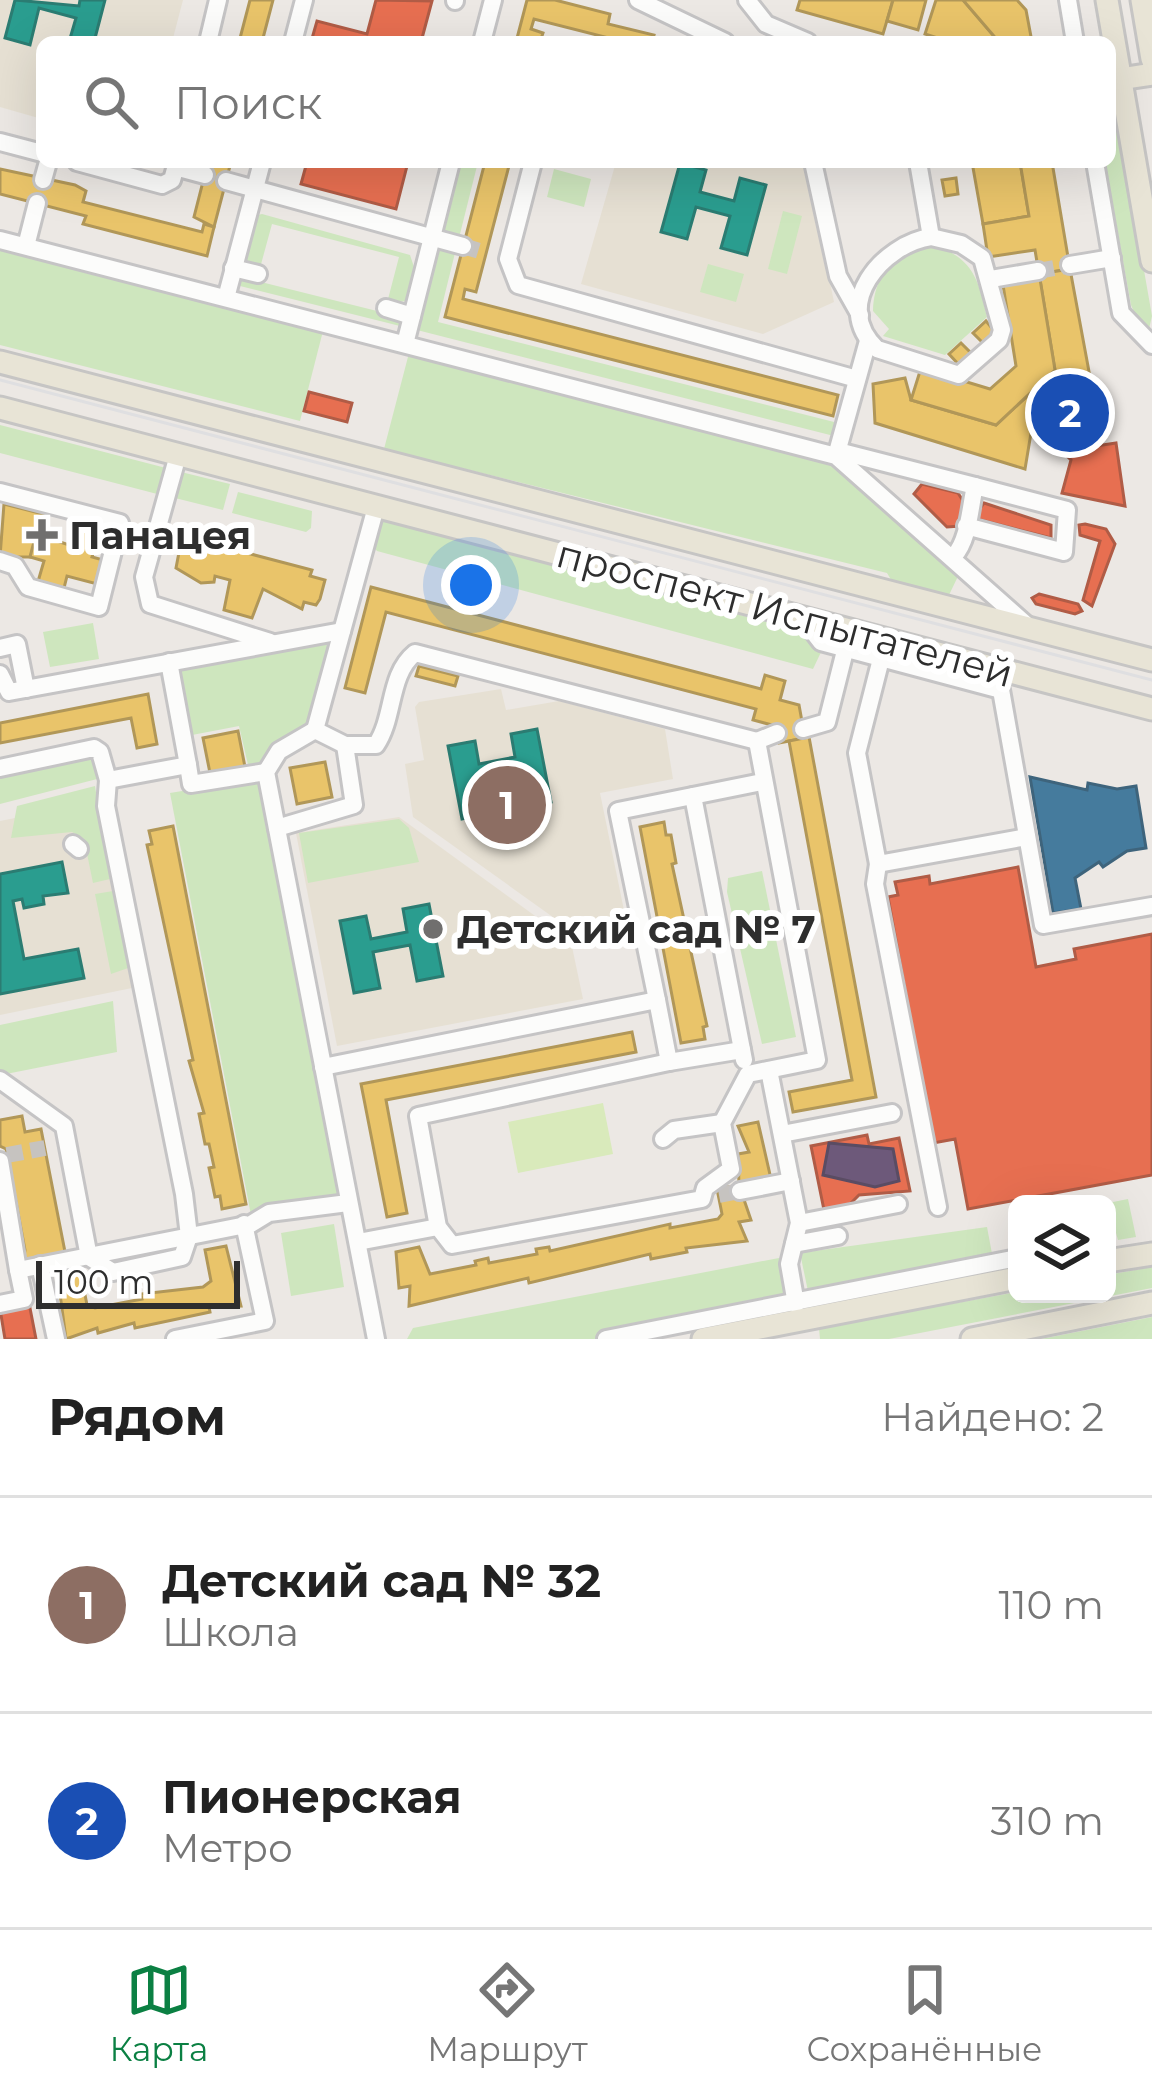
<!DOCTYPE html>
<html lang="ru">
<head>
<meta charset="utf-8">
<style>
	:root { --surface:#fff; --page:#f6f6f6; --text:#222; --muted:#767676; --line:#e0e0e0; --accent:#0b8043 }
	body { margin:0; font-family:Montserrat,sans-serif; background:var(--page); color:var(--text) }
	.controls { position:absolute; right:36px; bottom:36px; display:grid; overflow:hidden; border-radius:18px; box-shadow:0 12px 48px #0002 }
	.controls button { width:108px; height:108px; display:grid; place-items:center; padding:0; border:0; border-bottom:3px solid var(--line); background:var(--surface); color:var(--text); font:60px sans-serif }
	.scale { position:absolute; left:36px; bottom:30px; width:204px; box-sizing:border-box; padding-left:12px; border:6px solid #2e2e2e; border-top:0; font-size:33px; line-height:42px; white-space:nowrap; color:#2e2e2e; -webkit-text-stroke:9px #fff; paint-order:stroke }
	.you { position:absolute; left:471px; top:585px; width:42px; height:42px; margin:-30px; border:9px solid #fff; border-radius:50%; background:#1a73e8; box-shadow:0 0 0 18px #1a73e833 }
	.badge { display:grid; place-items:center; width:78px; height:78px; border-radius:50%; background:var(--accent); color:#fff; font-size:39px; font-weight:700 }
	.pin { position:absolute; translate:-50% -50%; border:6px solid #fff; box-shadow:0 3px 12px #0006 }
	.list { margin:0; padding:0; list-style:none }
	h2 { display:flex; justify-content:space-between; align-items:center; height:156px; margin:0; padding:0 48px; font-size:51px }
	h2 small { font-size:39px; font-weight:400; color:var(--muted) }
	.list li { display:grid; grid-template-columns:78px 1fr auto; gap:36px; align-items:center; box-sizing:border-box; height:216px; padding:0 48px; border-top:3px solid var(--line) }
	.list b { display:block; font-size:45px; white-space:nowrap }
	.list p { margin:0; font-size:39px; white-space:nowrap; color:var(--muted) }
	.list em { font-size:39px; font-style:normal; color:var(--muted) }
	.icon { flex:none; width:66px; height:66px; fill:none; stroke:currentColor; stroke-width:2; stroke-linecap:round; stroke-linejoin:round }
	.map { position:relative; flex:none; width:1152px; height:1339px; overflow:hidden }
	.search { position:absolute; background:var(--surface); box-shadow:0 12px 48px #0002; left:36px; right:36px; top:36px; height:132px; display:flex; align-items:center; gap:30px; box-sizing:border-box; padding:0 42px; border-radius:18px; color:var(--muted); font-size:45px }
	.sheet { height:588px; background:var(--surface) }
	nav { display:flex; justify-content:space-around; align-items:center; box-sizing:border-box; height:168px; border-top:3px solid var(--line); background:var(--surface); font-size:33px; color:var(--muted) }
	nav a { display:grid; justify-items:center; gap:6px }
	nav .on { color:var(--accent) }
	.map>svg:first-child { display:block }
	.education { fill:#e6e0d3 }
	.green { fill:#cee6be }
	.pitch { fill:#d9eabb }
	.homes { fill:#e9c46a; stroke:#b19758; stroke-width:3 }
	.shops { fill:#e76f51; stroke:#b05c46; stroke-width:3 }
	.offices { fill:#6d597a; stroke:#5a4c63; stroke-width:3 }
	.schools { fill:#2a9d8f; stroke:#2b7c72; stroke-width:3 }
	.public { fill:#457b9d; stroke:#3e647c; stroke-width:3 }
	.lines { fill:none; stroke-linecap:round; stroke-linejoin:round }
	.minor-tunnel { stroke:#c6c3c0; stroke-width:16; stroke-dasharray:16 8; stroke-linecap:butt }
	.minor-casing { stroke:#c5c4c5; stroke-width:22 }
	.major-casing { stroke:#c6c5c4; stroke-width:27 }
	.minor { stroke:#fcfcfb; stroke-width:16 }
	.major { stroke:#e8e4d6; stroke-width:21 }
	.tram { stroke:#dfdfe1; stroke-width:3 }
	.poi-dot { fill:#706f6e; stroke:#fff; stroke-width:4.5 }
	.labels { text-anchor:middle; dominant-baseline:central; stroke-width:12; stroke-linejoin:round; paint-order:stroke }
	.poi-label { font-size:39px; font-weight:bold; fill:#2e2e2e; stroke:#fff; text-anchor:start }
	.street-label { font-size:39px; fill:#2e2e2e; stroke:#fff }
</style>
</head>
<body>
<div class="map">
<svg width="1152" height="1339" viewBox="0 0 1152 1339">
	<rect width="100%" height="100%" fill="#ece8e4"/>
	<g class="education">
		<path d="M0,0H183L172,42H42V119L0,107Z"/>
		<path d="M616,162H805L834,302L763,334L581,284Z"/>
		<path d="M501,689L506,710L559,701L665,729L673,779L600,793L628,930L585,940L413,817L405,764L424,760L415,707L419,702Z"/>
		<path d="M95,802L132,988L0,1015V821Z"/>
		<path d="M399,817L571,942L583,999L337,1046L296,833Z"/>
	</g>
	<g class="green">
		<path d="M1110,76L1152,316L1149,329L1141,328L1131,305L1105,162H1110Z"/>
		<path d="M459,162H478L459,238L441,234Z"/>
		<path d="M554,169L591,179L584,207L547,197Z"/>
		<path d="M783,211L802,216L787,274L768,269Z"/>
		<path d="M262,214L410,255L415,270L408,301L387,303L399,257L272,224L260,268L242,262L254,216Z"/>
		<path d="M934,246C973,257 979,281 987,317L945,355L883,336L889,329L873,311C874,273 896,249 934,246Z"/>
		<path d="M0,249L323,331L300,421L0,345Z"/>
		<path d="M437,249L455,253L438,322L838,423L834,436L417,330Z"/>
		<path d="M708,264L744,274L736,302L700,292Z"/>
		<path d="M241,277L397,316L400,326L236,285Z"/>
		<path d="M409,353L837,461L961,570L949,595L893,583L887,573L384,449Z"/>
		<path d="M0,425L166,468L161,495L0,453Z"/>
		<path d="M181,472L230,484L223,510L175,498Z"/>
		<path d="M238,492L312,511L311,528L306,532L232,513Z"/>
		<path d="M380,520L812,634L823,648L813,669L377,551L373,546Z"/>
		<path d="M93,623L99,659L50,667L43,632Z"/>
		<path d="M331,638C319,688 312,758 249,769L239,726L192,735L179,668Z"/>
		<path d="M89,755L95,757L101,778L0,804V773Z"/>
		<path d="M260,778L340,1191L338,1197L251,1215L170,793Z"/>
		<path d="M95,786L110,879L93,883L84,839L72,832L11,838L17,806Z"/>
		<path d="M399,819L409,828L419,862L308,883L299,833Z"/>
		<path d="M762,871L796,1037L762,1044L727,892L728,878Z"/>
		<path d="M113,891L131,967L111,974L95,894Z"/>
		<path d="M113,1001L117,1052L6,1074L0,1069V1025Z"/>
		<path d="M1128,1199L1136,1237L1118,1240L1116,1233L1107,1234V1204H1103Z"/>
		<path d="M334,1224L344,1287L291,1296L281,1233Z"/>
		<path d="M987,1227L993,1259L809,1296L800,1253Z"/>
		<path d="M779,1258L789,1302L594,1339H407L413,1328Z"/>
		<path d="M1152,1267V1288L889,1339H820L819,1328L1017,1292L1107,1294V1275Z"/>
		<path d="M1152,1317V1339H1041Z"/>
	</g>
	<path class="pitch" d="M603,1103L613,1154L518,1173L508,1122Z"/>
	<g class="homes">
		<path d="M250,0H273L262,42H239Z"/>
		<path d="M527,0H555L610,14L608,24L654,35L652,42H608L609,38L534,19L531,29L543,33L540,42H516Z"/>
		<path d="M800,0H893L883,34L797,10Z"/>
		<path d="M893,0H926L918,30L887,21Z"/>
		<path d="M936,0H963L999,42H950L925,34Z"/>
		<path d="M963,0H1017L1026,10L1032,42H999Z"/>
		<path d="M208,162H231L214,227L194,217Z"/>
		<path d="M485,162H510L476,292L465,289L463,299L838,395L833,416L445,317Z"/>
		<path d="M972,162H1020L1029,216L983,224Z"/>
		<path d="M1020,162H1052L1070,269L1039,274L1035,250L988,257L983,224L1029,216Z"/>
		<path d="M0,169L75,185L86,191L83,202L202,232L204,224L214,227L207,256L83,224L86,216L0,194Z"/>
		<path d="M956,178L958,194L945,196L942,180Z"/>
		<path d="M1070,269L1095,404H1062L1031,433L1025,469L875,423L873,384L905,378L911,400L996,425L1055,370L1039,274Z"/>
		<path d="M1040,279L1055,370L996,425L911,400L921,368L990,389L1016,366L1003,285Z"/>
		<path d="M986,321L996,333L984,344L973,333Z"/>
		<path d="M961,343L973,355L960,366L949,354Z"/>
		<path d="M4,504L47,515L30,557H0Z"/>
		<path d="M74,521L100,528L92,557L107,561L101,585L67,576L63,592L37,585L44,561L30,557L36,534L72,546Z"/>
		<path d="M193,539L312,570L310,576L325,580L320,599L316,605L304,602L302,609L263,589L252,618L224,610L230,580L215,576L214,582L201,583L176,568L181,542L191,545Z"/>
		<path d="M371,587L761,689L765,675L785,681L780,700L799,705L805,738L779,743L776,726L753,720L756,709L386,612L365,693L345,688Z"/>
		<path d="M419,666L458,676L455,686L416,676Z"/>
		<path d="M148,694L157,744L137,748L131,718L0,743V723Z"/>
		<path d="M238,731L245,767L210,773L203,738Z"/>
		<path d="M809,737L876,1097L793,1112L789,1092L852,1080L789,741Z"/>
		<path d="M325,762L332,797L297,804L290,768Z"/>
		<path d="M664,822L666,835H671L676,863L672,864L707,1026L703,1027L705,1039L681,1043L640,827Z"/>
		<path d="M173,826L246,1204L222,1209L220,1196L215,1197L209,1168L214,1167L209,1144H205L199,1114L204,1113L189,1061L193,1060L147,845L152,844L149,831Z"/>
		<path d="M632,1032L636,1052L386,1100L407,1213L387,1217L361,1084Z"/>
		<path d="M22,1116L25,1132L41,1129L66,1257L23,1262L25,1250L6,1149L0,1146V1120Z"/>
		<path d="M758,1122L771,1179L739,1185L738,1154L749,1152L738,1126Z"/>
		<path d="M739,1185L751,1220L739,1222L747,1241L686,1248L687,1252L651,1259L650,1254L529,1283L528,1278L409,1306L410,1286L399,1288L396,1252L419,1247L430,1274L476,1265L475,1261L488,1258L489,1263L537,1254L536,1249L549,1247L550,1251L670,1224V1228L718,1219L722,1214L717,1189Z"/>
		<path d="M226,1246L241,1306L209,1307L210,1312L135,1328L134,1323L98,1333L97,1328L66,1339L58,1279L81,1274L87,1305L95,1308L142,1299L141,1294L203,1287L211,1281L205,1250Z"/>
	</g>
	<g class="shops">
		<path d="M376,0L432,1L421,42H311L317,21L367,34Z"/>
		<path d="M307,162H408L396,209L301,184Z"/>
		<path d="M309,392L352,403L347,422L304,411Z"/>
		<path d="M1078,443L1083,448L1116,443L1125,506L1062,493L1071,460L1066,455Z"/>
		<path d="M922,484L958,493L965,504L960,526L947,527L914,494Z"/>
		<path d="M984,503L1051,525V538L973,518Z"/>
		<path d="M1085,524L1106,529L1115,544L1092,606L1083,600L1100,541L1080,535L1079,525Z"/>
		<path d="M1039,594L1078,604L1082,611L1075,614L1036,604L1032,598Z"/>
		<path d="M1018,867L1036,967L1076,959L1074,949L1152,934V1175L968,1209L955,1139L933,1143L888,897L898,895L895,882L929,876L930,884Z"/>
		<path d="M867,1135L869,1144L899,1138L910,1191L859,1195L850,1204L824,1210L811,1146Z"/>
		<path d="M29,1303L36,1339H5L0,1309Z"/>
	</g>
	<path class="offices" d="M829,1143L893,1149L899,1181L875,1187L823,1175Z"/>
	<g class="schools">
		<path d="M15,0L79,6L80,0H105L94,42H69L76,18L39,8L30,45L5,38Z"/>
		<path d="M680,163L706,170L700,192L734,201L740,178L766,185L747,255L721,248L730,216L696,207L687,239L661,232Z"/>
		<path d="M537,729L551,802L525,807L518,771L482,778L489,813L462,819L448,746L475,741L479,764L515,757L511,734Z"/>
		<path d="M62,862L68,893L43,896L44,904L24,908L22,899L13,901L24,959L78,949L84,978L0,994V874Z"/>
		<path d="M429,904L443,976L417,981L410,945L373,952L380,988L354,993L340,921L366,916L371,939L407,932L403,909Z"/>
	</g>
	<path class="public" d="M1030,777L1087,790L1088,783L1117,789L1136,786L1146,848L1127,851L1103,867L1099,862L1075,878L1081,909L1053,913Z"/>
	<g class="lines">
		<g class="minor-tunnel">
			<path d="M463,246L486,253"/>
			<path d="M1038,271L1070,265"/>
			<path d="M7,1155L45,1148"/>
			<path d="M719,1195L740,1191"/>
		</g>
		<g class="minor-casing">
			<g id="minor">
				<path d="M638,0L725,42"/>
				<path d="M747,0L766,24L808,42"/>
				<path d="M1068,0L1075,42"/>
				<path d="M455,1V0"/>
				<path d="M208,42L218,0"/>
				<path d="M293,42L304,0"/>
				<path d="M482,42L493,0"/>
				<path d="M0,142L42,153"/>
				<path d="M77,162L162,185L172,180L177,162"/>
				<path d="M533,162L508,259L518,285L857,379"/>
				<path d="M813,162L838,276L860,315"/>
				<path d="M918,162L931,237"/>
				<path d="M1095,162L1121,313L1152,345"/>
				<path d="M175,167L205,175"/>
				<path d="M43,180L48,162"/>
				<path d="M226,181L463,246"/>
				<path d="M931,237L961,244L982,258L1002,330L999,340L959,375L877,349C830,305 883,244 931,237Z"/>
				<path d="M0,240L836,456L1029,627"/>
				<path d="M26,246L37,203"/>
				<path d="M1070,265L1112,258"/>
				<path d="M233,268L258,274"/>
				<path d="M991,279L1038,271"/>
				<path d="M226,298L262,162"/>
				<path d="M386,308L412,316"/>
				<path d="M405,344L451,162"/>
				<path d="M838,451L975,486"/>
				<path d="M178,455L144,577L150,604L270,642"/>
				<path d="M836,456L868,341"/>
				<path d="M0,492L120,523L99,607L28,587L15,566L0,561"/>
				<path d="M376,507L315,730L345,745H376C395,717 388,675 415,653L757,741"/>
				<path d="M954,556C969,540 970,507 975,486L1067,510L1064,552L966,526"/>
				<path d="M803,619L821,642L1001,690L1043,925L1152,906"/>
				<path d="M0,648L17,644L26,689"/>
				<path d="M881,659L857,753L878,864L1027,837"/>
				<path d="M0,674L9,692L342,631"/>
				<path d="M803,729L827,722L847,643"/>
				<path d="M315,730L279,751L266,772L376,1339"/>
				<path d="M188,765L191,784L266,772"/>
				<path d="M0,768L94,748L100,752L108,780L106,806L184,1194L189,1236L182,1257L113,1272L89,1257L64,1126L0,1080"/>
				<path d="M108,780L188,765L169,662"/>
				<path d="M693,796L744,1060"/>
				<path d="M277,828L354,805L345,745"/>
				<path d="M73,844L79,849"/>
				<path d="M878,864L875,884L938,1207"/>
				<path d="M657,1000L618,811L762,782"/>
				<path d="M669,1062L418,1116L438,1227L452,1245L702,1199L705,1188L731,1169L722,1123L748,1074L817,1060L757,741L777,733"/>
				<path d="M323,1067L657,1000L669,1062L742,1050"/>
				<path d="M769,1070L799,1223L789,1264L796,1304"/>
				<path d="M782,1134L892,1113"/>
				<path d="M663,1139L674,1130L722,1123"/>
				<path d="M0,1161L18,1270"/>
				<path d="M740,1191L791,1181"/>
				<path d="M799,1223L898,1204"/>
				<path d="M358,1242L438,1227"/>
				<path d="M794,1244L838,1236"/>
				<path d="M40,1265L56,1339"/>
				<path d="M0,1304L24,1299L18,1270L251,1224L269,1213L348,1203"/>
				<path d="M175,1339L265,1321L244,1224"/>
				<path d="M606,1339L1017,1258"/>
			</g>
		</g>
		<g class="major-casing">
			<g id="major">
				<path d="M1107,0L1152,261"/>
				<path d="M1142,0L1152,59"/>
				<path d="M1120,79L1152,74"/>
				<path d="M0,362L1152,660"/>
				<path d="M0,408L1152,709"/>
				<path d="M1107,1261L1152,1254"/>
				<path d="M703,1339L1017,1278"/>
				<path d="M972,1339L1152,1303"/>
			</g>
		</g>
		<use href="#minor" class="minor"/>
		<use href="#major" class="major"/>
		<path class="tram" d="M0,380L1152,680"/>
	</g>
	<g class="poi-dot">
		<path d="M36 517h12v12h12v12h-12v12h-12v-12h-12v-12h12z"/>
		<circle cx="433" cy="929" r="12"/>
	</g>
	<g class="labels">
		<g class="poi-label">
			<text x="69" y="535">Панацея</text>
			<text x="457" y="929">Детский сад № 7</text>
		</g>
		<g class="street-label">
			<text transform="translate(785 613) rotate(15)">проспект Испытателей</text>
		</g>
	</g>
</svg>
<div class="controls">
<button><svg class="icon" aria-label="layers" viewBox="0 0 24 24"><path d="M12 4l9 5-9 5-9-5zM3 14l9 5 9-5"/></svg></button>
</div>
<div class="scale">100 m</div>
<div class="you"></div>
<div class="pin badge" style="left:507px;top:805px;background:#8d6e63">1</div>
<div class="pin badge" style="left:1070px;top:413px;background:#1a4fb4">2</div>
<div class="search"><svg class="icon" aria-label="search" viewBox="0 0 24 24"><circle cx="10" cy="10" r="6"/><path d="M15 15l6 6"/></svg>Поиск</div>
</div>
<section class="sheet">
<h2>Рядом<small>Найдено: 2</small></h2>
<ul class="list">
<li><span class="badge" style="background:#8d6e63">1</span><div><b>Детский сад № 32</b><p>Школа</p></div><em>110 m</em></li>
<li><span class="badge" style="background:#1a4fb4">2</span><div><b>Пионерская</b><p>Метро</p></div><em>310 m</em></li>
</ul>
</section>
<nav>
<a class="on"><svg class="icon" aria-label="map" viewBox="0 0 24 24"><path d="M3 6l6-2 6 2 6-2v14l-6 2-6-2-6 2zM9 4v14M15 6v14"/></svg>Карта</a>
<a><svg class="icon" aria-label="directions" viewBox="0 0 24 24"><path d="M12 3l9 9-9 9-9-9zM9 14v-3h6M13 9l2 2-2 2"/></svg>Маршрут</a>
<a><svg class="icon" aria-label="saved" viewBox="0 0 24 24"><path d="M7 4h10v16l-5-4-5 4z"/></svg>Сохранённые</a>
</nav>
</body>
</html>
